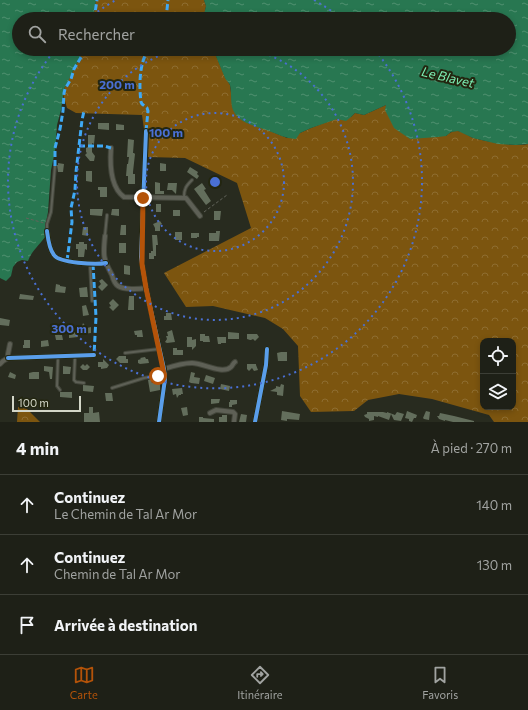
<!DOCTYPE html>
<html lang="fr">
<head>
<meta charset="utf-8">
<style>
	:root { --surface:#1e2017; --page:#2b2d24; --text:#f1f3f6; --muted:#a1a3a1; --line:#3c3e36; --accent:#b45309 }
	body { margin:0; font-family:Commissioner,sans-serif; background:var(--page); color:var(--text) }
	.controls { position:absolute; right:12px; bottom:12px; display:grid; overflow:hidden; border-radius:8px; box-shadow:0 2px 6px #0003 }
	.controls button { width:36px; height:36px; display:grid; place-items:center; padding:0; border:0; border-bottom:1px solid var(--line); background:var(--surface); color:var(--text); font:20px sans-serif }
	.scale { position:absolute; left:12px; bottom:10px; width:69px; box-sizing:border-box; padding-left:4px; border:2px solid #d3d6c8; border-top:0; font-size:11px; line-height:14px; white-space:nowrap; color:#d3d6c8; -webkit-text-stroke:3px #232610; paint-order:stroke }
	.stop { position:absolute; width:12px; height:12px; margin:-9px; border:3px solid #b45309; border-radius:50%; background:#fff }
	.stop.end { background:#b45309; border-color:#fff; box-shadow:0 1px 4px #0008 }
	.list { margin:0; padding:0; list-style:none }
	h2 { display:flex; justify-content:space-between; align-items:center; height:52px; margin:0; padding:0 16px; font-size:17px }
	h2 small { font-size:13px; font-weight:400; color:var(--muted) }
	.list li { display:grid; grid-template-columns:26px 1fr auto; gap:12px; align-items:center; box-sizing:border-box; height:60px; padding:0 16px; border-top:1px solid var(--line) }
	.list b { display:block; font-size:15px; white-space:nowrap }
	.list p { margin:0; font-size:13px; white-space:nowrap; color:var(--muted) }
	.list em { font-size:13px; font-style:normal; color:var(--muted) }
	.icon { flex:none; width:22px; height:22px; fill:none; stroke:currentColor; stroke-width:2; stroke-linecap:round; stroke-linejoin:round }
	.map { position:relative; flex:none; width:528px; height:422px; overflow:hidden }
	.search { position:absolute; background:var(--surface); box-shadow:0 2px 6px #0003; left:12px; right:12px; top:12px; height:44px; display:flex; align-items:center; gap:10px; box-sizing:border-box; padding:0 14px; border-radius:22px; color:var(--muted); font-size:15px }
	.sheet { height:232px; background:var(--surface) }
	nav { display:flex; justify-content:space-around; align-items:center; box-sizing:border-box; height:56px; border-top:1px solid var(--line); background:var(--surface); font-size:11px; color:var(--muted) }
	nav a { display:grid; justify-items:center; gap:2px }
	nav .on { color:var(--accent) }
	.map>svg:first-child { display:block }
	.forest { fill:url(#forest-crowns); fill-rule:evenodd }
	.water { fill:url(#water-ripples) }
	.building { fill:#636e5c }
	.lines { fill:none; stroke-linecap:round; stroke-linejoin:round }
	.lane-casing { stroke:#43463b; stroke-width:4 }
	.street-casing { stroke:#43463b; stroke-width:6 }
	.path { stroke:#62645b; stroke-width:1; stroke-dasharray:3 2; stroke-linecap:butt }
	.lane { stroke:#5e6056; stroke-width:2 }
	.street { stroke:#5e6056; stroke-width:4 }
	.quiet { stroke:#3fa9f5; stroke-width:3; stroke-dasharray:6 3; stroke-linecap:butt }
	.cycleway-casing { stroke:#232610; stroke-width:6 }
	.cycleway { stroke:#5a9eea; stroke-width:4 }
	.route { stroke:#b45309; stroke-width:5 }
	.ring { fill:none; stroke:#4a70d4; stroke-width:2; stroke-dasharray:2 4 }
	.labels { text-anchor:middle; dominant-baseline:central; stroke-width:4; stroke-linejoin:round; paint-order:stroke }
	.water-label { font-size:13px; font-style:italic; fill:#7cedb2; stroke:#232610 }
	.centre { fill:#4a70d4; stroke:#232610; stroke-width:2 }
	.ring-label { font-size:12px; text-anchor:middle; font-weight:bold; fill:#4a70d4; stroke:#232610; stroke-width:4; stroke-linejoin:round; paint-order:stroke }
</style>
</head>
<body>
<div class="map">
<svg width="528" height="422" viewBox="0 0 528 422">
	<defs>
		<pattern id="forest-crowns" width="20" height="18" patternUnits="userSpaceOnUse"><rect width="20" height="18" fill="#7c550f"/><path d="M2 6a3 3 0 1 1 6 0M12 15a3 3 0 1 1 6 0" fill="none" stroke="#8e6d30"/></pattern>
		<pattern id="water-ripples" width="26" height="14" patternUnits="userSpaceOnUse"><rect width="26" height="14" fill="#287751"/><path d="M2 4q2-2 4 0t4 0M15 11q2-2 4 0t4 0" fill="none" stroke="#509070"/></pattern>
	</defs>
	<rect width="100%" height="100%" fill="#282b1f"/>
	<g class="forest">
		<path d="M96,0H204L206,6L203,19H93Z"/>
		<path d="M84,49H213L226,79L230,85L233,109L270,131L287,138L300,133L311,128L337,118L351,117L355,113L364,115L386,105L446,136C449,133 452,131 457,131C463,131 469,137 474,138C488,142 515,147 528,144V422H494L489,415L432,399L399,394L368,400L354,411L311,412L300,396L298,346L283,329L265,318L213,306L186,307L164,273L251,228L237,183L185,158L148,157L142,115L76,113L67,108L63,94L64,89ZM483,341H513V407H483Z"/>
		<path d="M18,407L27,409L40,422H17Z"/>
	</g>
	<g class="water">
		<path d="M0,0H96L93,19H19V49H84L64,89L61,110L57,125L55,151L51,170L48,212L45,228L47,234C41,244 32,250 28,261L22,260L17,262L13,267L11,276L6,281L0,278Z"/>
		<path d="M204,0H528V144L516,145L498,144L473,138L458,131L451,132L446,136L438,137L410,139L394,128L385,110L386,105L364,115L355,113L351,117L346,121L337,119L311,128L300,133L296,139C284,138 280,135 269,131C257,126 239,124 233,110C230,102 232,93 230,85C229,83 226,80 225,78C221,68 217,59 213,49H509V19H203L206,6Z"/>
	</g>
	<g class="building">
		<path d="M98,123H109V130L98,129Z"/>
		<path d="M116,124L124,125V130H116Z"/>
		<path d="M88,135H95L94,144L92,143V152L95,156L94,161H90L85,155L87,153L86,152V148L88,147Z"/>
		<path d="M128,139L134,140L133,153H134L135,154L133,172V174H135V184H128V176H126L127,164H128L129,157H127Z"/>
		<path d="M58,163L64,164L63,172H58L57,165H58Z"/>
		<path d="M160,163L166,164V171H160Z"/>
		<path d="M190,167L198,172L197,174L199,176L197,179L187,172Z"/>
		<path d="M86,171H92V182L86,181Z"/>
		<path d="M155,182L160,183V191H164V194H155Z"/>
		<path d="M168,183H177L176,194L172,190H167Z"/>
		<path d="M202,183L206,189L204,190L211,201L206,205L194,189Z"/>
		<path d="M98,187H107V197H100V190H98Z"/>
		<rect x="156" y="204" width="5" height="8"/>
		<path d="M90,209H103L102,216L90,215Z"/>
		<path d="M112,209H119V216L111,215Z"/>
		<rect x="173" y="210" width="7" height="6"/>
		<path d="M214,211H221L220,220H214Z"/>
		<path d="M160,221L162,224L160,225V231H155V228L153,224Z"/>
		<path d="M121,225H126V235H120Z"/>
		<path d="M83,227H88V236L82,235Z"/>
		<path d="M216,231H220L219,241H209V233H216Z"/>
		<rect x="175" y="232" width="7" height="8"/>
		<path d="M191,233H199V237H197V238H191Z"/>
		<path d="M152,235H157L158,245H156V256H154V259H149V253H151V251H153Z"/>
		<path d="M79,242H84V244H87V250L85,249L84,257H78V249H76V244H79Z"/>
		<rect x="119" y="243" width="7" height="10"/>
		<path d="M124,265L130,266V275L124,274Z"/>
		<path d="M102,279L108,285L102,291L98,287L101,284L99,281Z"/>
		<path d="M56,284L60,285V286L66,287L65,293L55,292Z"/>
		<path d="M87,287L88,297H80L79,288Z"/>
		<path d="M20,294L34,296L33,300L19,299Z"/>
		<path d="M129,296H134V310H128Z"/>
		<path d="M113,299L119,305L113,311L109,307L111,306L109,303Z"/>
		<path d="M86,305L89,315L83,316L82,306Z"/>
		<path d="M166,313H171L172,320H164V316H166Z"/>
		<path d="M0,318L10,320L9,326L0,325Z"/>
		<path d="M83,323L87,328L91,327V333L82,334V326Z"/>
		<path d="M142,330L143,337H137V335H135L134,331Z"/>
		<path d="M172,330L175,342L167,343L165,342L167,339L166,336H168L167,332Z"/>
		<path d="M77,331L78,337L69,338V332Z"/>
		<path d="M228,332L239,333V339H228Z"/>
		<path d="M200,334H205V336H209L210,342H203V341H200Z"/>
		<path d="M247,334H257L259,337L255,341L253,339L251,340H250L247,339Z"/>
		<path d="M55,335H62L63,340H56Z"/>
		<path d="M187,337H192V340L196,339V346L192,350V347H187Z"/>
		<path d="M217,337H226V343H221V344H218Z"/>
		<path d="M24,340H30V348H23V345H24Z"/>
		<path d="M48,340L49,346L41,347V341Z"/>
		<path d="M173,348H177V350H183V355H173Z"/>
		<path d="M281,352H287V361H278L277,353Z"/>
		<path d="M119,356H126V359H128V363H120L116,359Z"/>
		<path d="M145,357L146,359H148L149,363L140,364L138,363V360L141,359L140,358Z"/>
		<path d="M103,359L109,365L107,368L101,369V367H98V362H103Z"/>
		<path d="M83,364L85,366L87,364L90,367L87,370H83L80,367Z"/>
		<path d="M247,364H256V365L258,370L254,371L252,368L249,371L247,369Z"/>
		<path d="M44,366L53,367L52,379H50L49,372L44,371Z"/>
		<path d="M63,366L71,367L70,374H63Z"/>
		<path d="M10,372L16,375L15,379L8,377Z"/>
		<path d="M33,372H39V379H29V373Z"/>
		<path d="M191,372L195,373L194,377L200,378L199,384L191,383L189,382Z"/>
		<path d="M206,375L215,378L213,384L204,381Z"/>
		<path d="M151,379L152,383L160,381V390L150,392L148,380Z"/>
		<path d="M221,384L230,386L229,391L220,389Z"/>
		<path d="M281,384L284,385L283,396L277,395V392L270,391L276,388V386L280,387Z"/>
		<path d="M83,385L94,386L93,392L83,391Z"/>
		<path d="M182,388L183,394H181V395H179L177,398L176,394L173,395L172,389Z"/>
		<path d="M60,392H72V398L60,397Z"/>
		<path d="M105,393H112L113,401H106Z"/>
		<path d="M211,399H220L219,403L211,404Z"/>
		<path d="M230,400H237V404L232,405V407H229V402H230Z"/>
		<path d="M89,407H93V413L99,412L100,422H84V413H89Z"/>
		<path d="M187,407L188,415L183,416L181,408Z"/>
		<path d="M282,411L300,414L299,420L287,419V421L281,420Z"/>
		<path d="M407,411L417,415L416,418H414L412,422L409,421V419L405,418Z"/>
		<path d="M426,411L430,412L429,420L424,419L423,418Z"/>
		<path d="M367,412H383L387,413V412L395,415L397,412L404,414L401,421L394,420L391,414L389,420L378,416V417L374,416V420L369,421V419L365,417L364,415L367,414Z"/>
		<path d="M440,413L454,416L474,421V422H453L445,420V421L439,419L437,416H439Z"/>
		<path d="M241,414L247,415L246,422H239Z"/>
		<path d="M222,415H227V422H219V417H222Z"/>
		<path d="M199,417H203V418L214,419V422H199Z"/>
	</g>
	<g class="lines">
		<g class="lane-casing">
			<g id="lane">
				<path d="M184,197C184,189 186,186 192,180"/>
				<path d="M47,231V224L51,212L55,166"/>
				<path d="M105,235L107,215"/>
				<path d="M90,264L92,301"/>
				<path d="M125,353L159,349"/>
				<path d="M75,356L74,380L76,382L84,383"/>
				<path d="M58,357L57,386L60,390"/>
				<path d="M112,388L144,378L164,374"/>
			</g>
		</g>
		<g class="street-casing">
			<g id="street">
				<path d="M146,131L141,257L142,264L146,288L164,369L165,379L159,422"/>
				<path d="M111,148C110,162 110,187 124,197L186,198L200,216"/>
				<path d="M47,231C48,239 49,249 54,255C59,263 96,265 106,263"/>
				<path d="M105,236C103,255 103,259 112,275C113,279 115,284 118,286C124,290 139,289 146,288"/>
				<path d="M8,358L94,355"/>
				<path d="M8,358V354L10,344"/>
				<path d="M0,364L3,361L8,358"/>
				<path d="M164,369C173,366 182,363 192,363C203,363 222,375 231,367C233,365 233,363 235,362"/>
				<path d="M210,413L216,410L233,412L235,414L234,422"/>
				<path d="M255,422L266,365L267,349"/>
			</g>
		</g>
		<g class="path">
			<path d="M204,212L227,195"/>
			<path d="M26,218L44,223"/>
		</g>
		<use href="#lane" class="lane"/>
		<use href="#street" class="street"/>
		<g class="quiet">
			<path d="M94,19L97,0"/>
			<path d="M166,19L168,0"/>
			<path d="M146,131L148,111L147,108L142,104L141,102C139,86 139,62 149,49"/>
			<path d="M79,146H104L111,148"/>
			<path d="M55,166V148L60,129L63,111L64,93L65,89L71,79L74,69L86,49"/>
			<path d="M67,261L72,222L71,208L75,190L76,172L82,120L84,111"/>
			<path d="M93,264L96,317L94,355"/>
		</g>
		<g class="cycleway-casing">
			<g id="cycleway">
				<path d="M146,131L141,257L142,264L146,288L164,369L165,379L159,422"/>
				<path d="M47,231C48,239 49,249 54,255C59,263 96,265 106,263"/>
				<path d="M8,358L94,355"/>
				<path d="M255,422L266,365L267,349"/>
			</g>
		</g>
		<use href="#cycleway" class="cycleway"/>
	</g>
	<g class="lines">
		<path class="route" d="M143,198L142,264L146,288L164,374L158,376"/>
	</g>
	<g class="ring">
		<circle cx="215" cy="182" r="69"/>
		<path d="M252 49A138 138 0 1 1 178 49"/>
		<path d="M88 19A207 207 0 0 1 116 0M314 0A207 207 0 0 1 342 19M375 50A207 207 0 1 1 55 50"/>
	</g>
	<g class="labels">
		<g class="water-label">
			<text transform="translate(448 77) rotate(13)">Le Blavet</text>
		</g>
	</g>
	<circle cx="215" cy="182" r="6" class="centre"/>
	<g class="ring-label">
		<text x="117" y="89">200 m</text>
		<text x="166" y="137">100 m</text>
		<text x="69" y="333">300 m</text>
	</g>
</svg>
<div class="controls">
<button><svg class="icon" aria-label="locate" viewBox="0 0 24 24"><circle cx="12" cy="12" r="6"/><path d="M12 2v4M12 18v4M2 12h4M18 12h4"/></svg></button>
<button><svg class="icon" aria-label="layers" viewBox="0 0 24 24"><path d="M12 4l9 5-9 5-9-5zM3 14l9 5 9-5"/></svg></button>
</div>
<div class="scale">100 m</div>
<div class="stop" style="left:158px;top:376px"></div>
<div class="stop end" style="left:143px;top:198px"></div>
<div class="search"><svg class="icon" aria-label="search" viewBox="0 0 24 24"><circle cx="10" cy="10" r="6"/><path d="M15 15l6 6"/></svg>Rechercher</div>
</div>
<section class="sheet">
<h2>4 min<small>À pied · 270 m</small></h2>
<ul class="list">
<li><svg class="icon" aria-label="ahead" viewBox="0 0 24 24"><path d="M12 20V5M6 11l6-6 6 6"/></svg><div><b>Continuez</b><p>Le Chemin de Tal Ar Mor</p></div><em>140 m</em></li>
<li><svg class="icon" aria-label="ahead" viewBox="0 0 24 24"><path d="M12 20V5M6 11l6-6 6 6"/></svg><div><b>Continuez</b><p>Chemin de Tal Ar Mor</p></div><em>130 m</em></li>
<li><svg class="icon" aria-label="arrive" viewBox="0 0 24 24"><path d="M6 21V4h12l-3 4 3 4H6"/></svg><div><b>Arrivée à destination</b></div></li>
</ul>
</section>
<nav>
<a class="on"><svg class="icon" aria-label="map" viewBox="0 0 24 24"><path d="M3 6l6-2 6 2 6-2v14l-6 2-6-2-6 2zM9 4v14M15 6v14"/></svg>Carte</a>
<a><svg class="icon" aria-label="directions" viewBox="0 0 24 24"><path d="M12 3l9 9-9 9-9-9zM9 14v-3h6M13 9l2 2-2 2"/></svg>Itinéraire</a>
<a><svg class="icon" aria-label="saved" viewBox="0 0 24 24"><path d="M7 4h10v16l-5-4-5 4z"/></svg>Favoris</a>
</nav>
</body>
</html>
